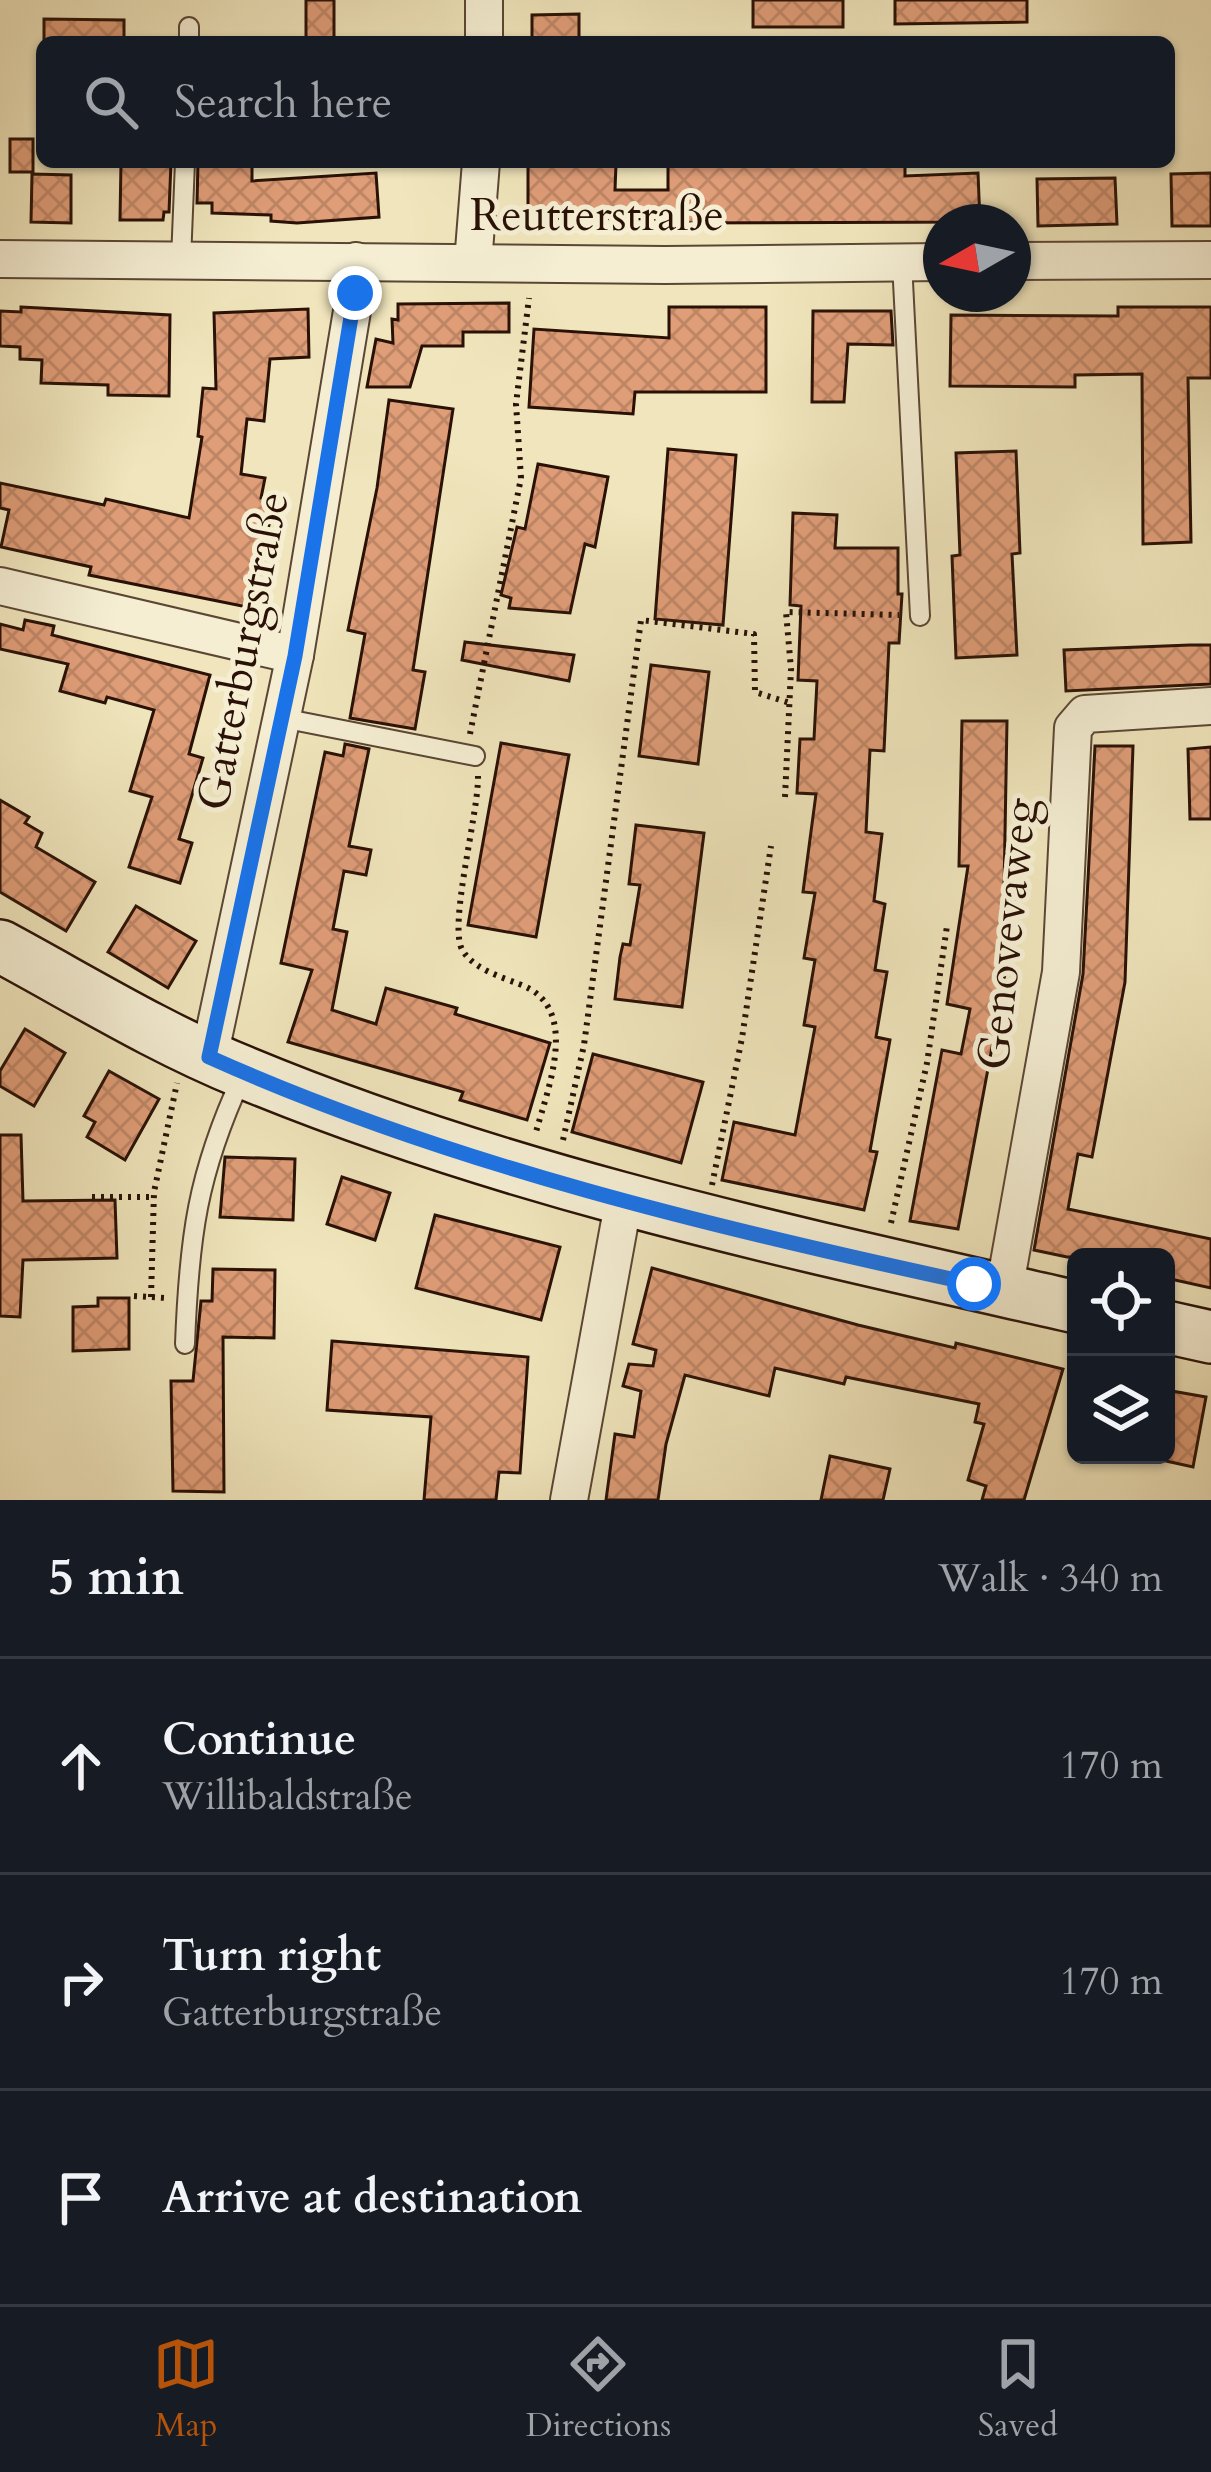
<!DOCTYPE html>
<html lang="en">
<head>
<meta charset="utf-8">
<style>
	:root { --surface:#171b24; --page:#20242c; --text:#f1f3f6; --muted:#9ea1a6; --line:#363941; --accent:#b45309 }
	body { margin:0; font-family:Cardo,serif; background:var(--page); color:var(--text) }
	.controls { position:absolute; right:36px; bottom:36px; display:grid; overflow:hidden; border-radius:18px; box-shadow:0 3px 9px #0004 }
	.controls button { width:108px; height:108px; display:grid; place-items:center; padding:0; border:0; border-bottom:3px solid var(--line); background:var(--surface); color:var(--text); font:60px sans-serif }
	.compass { position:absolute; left:923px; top:204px; width:108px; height:108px; border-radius:50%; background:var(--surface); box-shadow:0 3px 9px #0004; rotate:261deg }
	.stop { position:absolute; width:36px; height:36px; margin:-27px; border:9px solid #1a73e8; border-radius:50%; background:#fff }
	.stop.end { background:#1a73e8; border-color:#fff; box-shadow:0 3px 12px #0008 }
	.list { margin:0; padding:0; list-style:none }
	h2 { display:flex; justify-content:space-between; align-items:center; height:156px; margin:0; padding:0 48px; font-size:51px }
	h2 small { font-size:39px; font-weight:400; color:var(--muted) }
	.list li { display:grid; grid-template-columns:78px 1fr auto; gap:36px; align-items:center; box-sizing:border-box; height:216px; padding:0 48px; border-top:3px solid var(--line) }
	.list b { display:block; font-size:45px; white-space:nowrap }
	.list p { margin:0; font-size:39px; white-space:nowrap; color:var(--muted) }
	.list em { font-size:39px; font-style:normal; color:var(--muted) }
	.icon { flex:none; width:66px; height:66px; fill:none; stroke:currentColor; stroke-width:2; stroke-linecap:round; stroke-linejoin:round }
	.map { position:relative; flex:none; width:1211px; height:1500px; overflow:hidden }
	.search { position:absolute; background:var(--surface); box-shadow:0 3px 9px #0004; left:36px; right:36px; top:36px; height:132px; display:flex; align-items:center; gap:30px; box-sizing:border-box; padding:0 42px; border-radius:18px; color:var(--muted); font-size:45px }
	.sheet { height:804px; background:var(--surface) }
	nav { display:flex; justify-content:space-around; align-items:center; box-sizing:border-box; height:168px; border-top:3px solid var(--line); background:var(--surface); font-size:33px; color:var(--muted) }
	nav a { display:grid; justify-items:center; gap:6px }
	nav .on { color:var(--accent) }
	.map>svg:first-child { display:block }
	.building { fill:url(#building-cross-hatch); stroke:#291106; stroke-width:3 }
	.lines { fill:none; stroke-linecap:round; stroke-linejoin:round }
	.lane-casing { stroke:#5b4634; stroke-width:22 }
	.street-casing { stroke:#5b4634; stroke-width:40 }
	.secondary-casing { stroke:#291106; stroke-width:56 }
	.path { stroke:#291106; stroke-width:6; stroke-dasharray:3 6; stroke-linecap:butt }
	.lane { stroke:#f5eed3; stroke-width:18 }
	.street { stroke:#f5eed3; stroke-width:36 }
	.secondary { stroke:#f5eed3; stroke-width:51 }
	.route { stroke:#1a73e8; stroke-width:15 }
	.labels { text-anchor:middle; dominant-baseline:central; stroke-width:10; stroke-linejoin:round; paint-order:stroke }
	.street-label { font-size:45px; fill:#291106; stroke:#f5eed3 }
</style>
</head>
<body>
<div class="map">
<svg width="1211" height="1500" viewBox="0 0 1211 1500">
	<defs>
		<pattern id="building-cross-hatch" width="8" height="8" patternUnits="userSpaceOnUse" patternTransform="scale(3)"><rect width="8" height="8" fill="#df9d78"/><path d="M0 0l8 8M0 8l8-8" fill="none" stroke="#bf8666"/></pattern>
	</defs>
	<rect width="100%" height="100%" fill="#f0e5bc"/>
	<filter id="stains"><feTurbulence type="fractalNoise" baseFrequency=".00167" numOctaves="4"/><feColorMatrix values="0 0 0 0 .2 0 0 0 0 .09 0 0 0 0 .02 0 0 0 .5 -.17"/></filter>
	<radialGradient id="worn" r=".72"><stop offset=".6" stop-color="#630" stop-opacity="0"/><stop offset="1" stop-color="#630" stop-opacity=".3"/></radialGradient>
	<g class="building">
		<rect x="306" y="0" width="28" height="42"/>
		<rect x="753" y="0" width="90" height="27"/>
		<path d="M895,0H1027V22L895,24Z"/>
		<path d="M579,14V42H532V15Z"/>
		<path d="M44,19L124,20V42H44Z"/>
		<rect x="10" y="139" width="23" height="33"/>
		<path d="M121,162H171L169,212H164L163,220H120Z"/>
		<path d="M198,162H252V181L376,173L379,217L297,223L271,221V215L212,213V203H197Z"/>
		<path d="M528,162L616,164L615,190H668V162L905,166V176L978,173L980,222L667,223L668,219L528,218Z"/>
		<path d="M1211,173V226H1172L1171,174Z"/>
		<path d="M32,174L71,175V223L31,222Z"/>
		<path d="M1115,178L1117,224L1038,226L1037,179Z"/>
		<path d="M509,303V332H463V346H422L410,387H367L376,339L393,343L392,319L398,320V304Z"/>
		<path d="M21,307L170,315L169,396L108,395V385L41,383L42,360L20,359V347L0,346V311L21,312Z"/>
		<path d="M669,307H766V392H635L633,414L529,407L534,329L669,338Z"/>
		<path d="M1118,307H1211V378H1188L1191,542L1143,544L1142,374L1075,375V387L950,386L951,315L1118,316Z"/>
		<path d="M308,309L309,357L270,359L264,421L247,419L241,474L265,478L261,498L274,500L252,608L89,575L91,567L1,547L9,510L0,508V483L104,505L106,499L189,518L202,437L198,436L203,388L216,389L214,313Z"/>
		<path d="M813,311H891L893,345L848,344L844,402H812Z"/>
		<path d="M389,400L453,409L413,670L425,672L415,729L350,718L365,634L348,630L377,488Z"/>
		<path d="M668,449L736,455L723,625L655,619Z"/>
		<path d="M1016,451L1020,553L1012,554L1017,655L956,658L952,556L960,555L956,453Z"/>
		<path d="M538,464L608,477L595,547L585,544L570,613L509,608L511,598L501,595L517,527L525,529Z"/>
		<path d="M793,513L837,515L835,548H898V594H902L899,643H889L884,751L870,750L866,832L882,834L874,901L885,904L875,970L887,972L876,1037L890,1040L870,1151L877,1152L864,1210L722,1180L734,1122L795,1135L815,1027L804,1025L815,960L804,958L815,893L803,892L816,794L797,793L800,739H814L817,681L798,680L801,606L790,605Z"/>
		<path d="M25,620L54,626L52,635L210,675L189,754L203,758L179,839L192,843L180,883L129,867L152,797L130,791L154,710L107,697L105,703L60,691L68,664L0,649V624L23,630Z"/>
		<path d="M465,642L574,655L569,681L462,660Z"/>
		<path d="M1190,645H1211V684L1066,691L1064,650Z"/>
		<path d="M651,665L709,672L698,764L639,756Z"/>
		<path d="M962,721H1007L1004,891L1016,892L1002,994L958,1229L910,1221L942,1050L961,1054L970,1009L947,1004L968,866H959Z"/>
		<path d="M501,743L569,755L536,937L468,925Z"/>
		<path d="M345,744L369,749L349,846L371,850L366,875L344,871L333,929L347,932L332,1010L376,1024L386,988L457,1008L455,1014L550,1043L527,1120L460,1100L463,1092L288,1042L312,970L281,963L325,752L343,756Z"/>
		<path d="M1095,746H1133L1125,982L1092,1157L1078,1154L1068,1209L1211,1239V1288L1166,1278V1257H1067L1034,1250L1083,974Z"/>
		<path d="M1211,747V819H1190L1188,749Z"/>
		<path d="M0,800L29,817L25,823L42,833L36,847L95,882L66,931L0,892Z"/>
		<path d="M636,825L704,833L682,1007L615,999L620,957L623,944L630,945L640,885L629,884Z"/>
		<path d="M136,906L196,941L168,988L108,952Z"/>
		<path d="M25,1029L65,1053L34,1106L0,1086V1071Z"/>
		<path d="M593,1054L703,1082L681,1163L572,1132Z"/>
		<path d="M109,1071L159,1099L125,1160L87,1137L95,1122L84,1116Z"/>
		<path d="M0,1135H21L23,1201L115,1200L117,1258L23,1260L20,1317L0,1316Z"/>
		<path d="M225,1157L295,1159L293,1220L220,1217Z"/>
		<path d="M342,1177L390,1193L375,1240L327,1224Z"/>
		<path d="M435,1215L560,1247L541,1320L416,1288Z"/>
		<path d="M652,1268L858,1325L955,1348L956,1343L1063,1369L1024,1500H982L986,1486L968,1480L984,1424L975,1422L979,1404L846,1377L844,1384L775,1368L769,1396L685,1375L666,1444L658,1500H606L615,1434L634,1437L641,1391L623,1386L629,1364L653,1366L656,1350L633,1344Z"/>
		<path d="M213,1269L275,1270L274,1338L223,1337L224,1492L173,1491L171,1381H193L201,1301H212Z"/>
		<path d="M98,1298H129V1349L73,1351V1307L98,1306Z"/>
		<path d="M332,1341L528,1357L520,1473L499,1472L496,1500H424L431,1417L327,1410Z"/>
		<path d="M1166,1390L1206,1397L1193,1467L1166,1461Z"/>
		<path d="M830,1456L890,1469L883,1500H821Z"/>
	</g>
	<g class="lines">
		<g class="lane-casing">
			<g id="lane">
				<path d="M189,42V27"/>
				<path d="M181,260L185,162"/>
				<path d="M902,262L920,616"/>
				<path d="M282,718L475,756"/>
				<path d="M185,1344C189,1238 197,1174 242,1077"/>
			</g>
		</g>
		<g class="street-casing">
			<g id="street">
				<path d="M484,0V42"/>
				<path d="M0,259L665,265L941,262"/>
				<path d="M1013,261L1211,260"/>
				<path d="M473,263L481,162"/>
				<path d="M0,586L295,655"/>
				<path d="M209,1057L295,655L355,293L356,261"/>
				<path d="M1004,1291L1061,972L1073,728L1085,714L1211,706"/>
				<path d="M569,1500L624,1199"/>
			</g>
		</g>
		<g class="secondary-casing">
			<g id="secondary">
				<path d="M0,946C80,989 159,1038 243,1072C510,1183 795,1243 1076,1307"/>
				<path d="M1166,1327L1211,1337"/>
			</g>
		</g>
		<g class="path">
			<path d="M470,734L521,478L516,404L529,298"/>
			<path d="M478,776C479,812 447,929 463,951C474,969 501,977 519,984C581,1006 549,1085 536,1132"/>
			<path d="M785,797L791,669L786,612L899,615"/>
			<path d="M563,1140L584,1045L641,620L754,634L755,692L790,703"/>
			<path d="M712,1185L742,1038L771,846"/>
			<path d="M92,1197H154"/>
			<path d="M891,1223L927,1063L947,926"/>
			<path d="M134,1296L166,1298"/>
			<path d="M151,1297L154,1192L177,1083"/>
		</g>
		<use href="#lane" class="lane"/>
		<use href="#street" class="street"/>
		<use href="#secondary" class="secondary"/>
	</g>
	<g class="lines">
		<path class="route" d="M355,293L295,656L209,1057C447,1164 719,1229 974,1284"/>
	</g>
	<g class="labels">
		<g class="street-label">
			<text x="597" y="215">Reutterstraße</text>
			<text transform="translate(243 651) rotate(-79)">Gatterburgstraße</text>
			<text transform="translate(1007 934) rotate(-84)">Genovevaweg</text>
		</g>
	</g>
	<rect width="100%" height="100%" filter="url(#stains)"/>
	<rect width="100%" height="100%" fill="url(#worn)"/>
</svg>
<div class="controls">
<button><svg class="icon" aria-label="locate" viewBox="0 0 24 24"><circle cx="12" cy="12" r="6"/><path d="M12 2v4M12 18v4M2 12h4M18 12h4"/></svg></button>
<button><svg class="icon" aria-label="layers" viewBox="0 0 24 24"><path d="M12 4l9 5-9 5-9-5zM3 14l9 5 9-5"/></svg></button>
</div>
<svg class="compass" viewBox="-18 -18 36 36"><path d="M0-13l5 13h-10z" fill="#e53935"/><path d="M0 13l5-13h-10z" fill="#9ea1a6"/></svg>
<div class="stop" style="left:974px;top:1284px"></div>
<div class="stop end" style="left:355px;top:293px"></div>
<div class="search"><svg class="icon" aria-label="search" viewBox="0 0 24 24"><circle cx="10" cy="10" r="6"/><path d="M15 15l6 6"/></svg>Search here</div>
</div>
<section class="sheet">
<h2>5 min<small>Walk · 340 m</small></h2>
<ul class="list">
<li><svg class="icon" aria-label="ahead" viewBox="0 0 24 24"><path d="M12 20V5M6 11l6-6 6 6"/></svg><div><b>Continue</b><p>Willibaldstraße</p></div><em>170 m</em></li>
<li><svg class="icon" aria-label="right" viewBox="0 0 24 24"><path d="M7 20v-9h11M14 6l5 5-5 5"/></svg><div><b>Turn right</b><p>Gatterburgstraße</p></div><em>170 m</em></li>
<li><svg class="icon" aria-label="arrive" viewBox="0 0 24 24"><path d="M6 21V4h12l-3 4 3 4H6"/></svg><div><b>Arrive at destination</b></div></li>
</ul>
</section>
<nav>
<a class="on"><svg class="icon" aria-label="map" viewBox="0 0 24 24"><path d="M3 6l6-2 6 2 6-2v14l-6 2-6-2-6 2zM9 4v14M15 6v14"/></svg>Map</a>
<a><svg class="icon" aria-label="directions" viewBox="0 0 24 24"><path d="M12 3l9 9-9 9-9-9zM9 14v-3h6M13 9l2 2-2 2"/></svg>Directions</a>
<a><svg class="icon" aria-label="saved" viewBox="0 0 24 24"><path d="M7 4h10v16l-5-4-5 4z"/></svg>Saved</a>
</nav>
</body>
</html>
